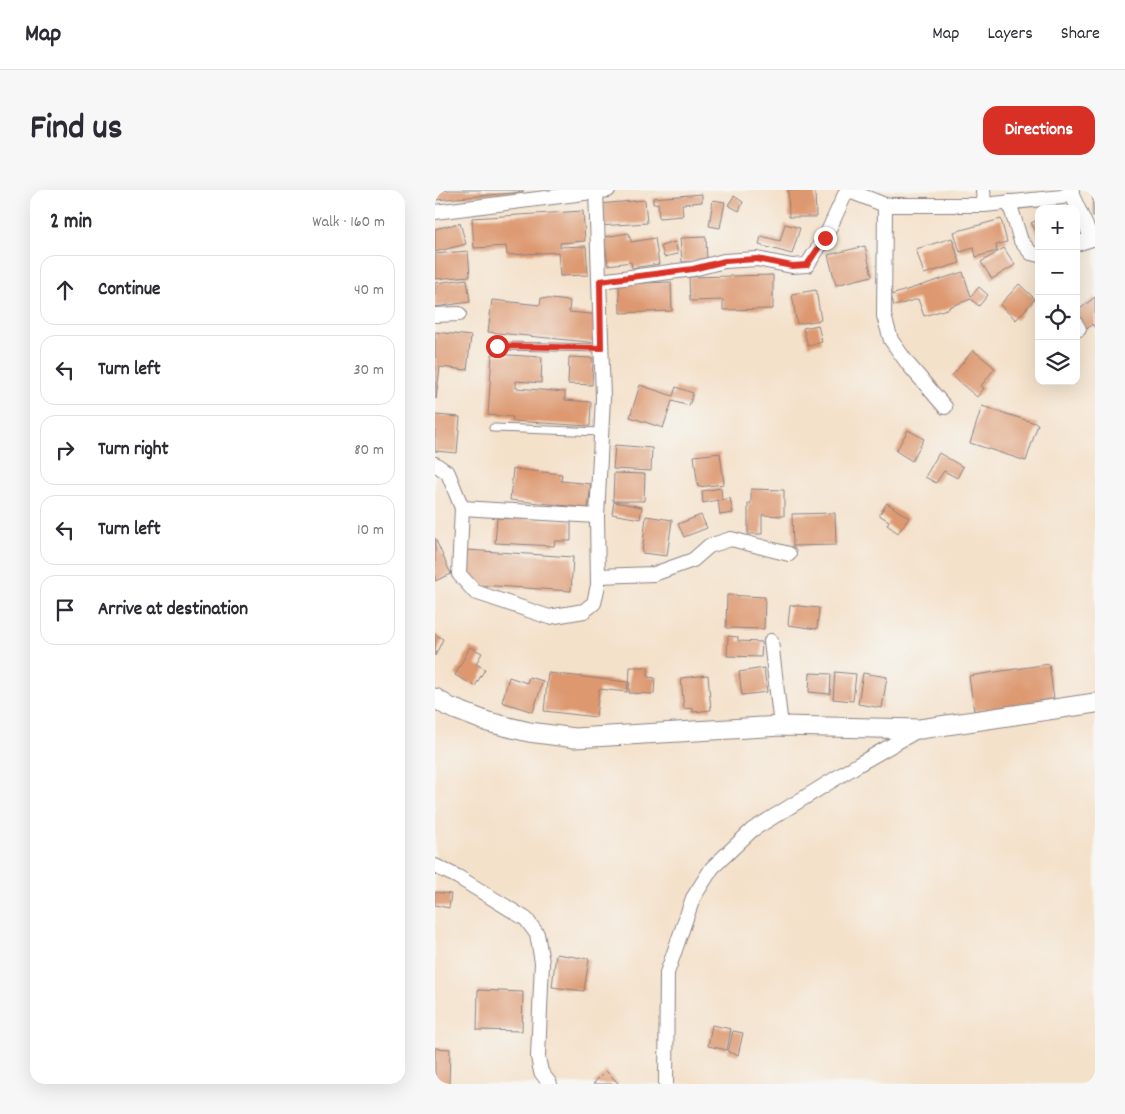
<!DOCTYPE html>
<html lang="en">
<head>
<meta charset="utf-8">
<style>
	:root { --surface:#fff; --page:#f7f7f7; --text:#2b2b33; --muted:#7c7c81; --line:#e1e1e2; --accent:#d93025 }
	body { margin:0; font-family:Dekko,sans-serif; background:var(--page); color:var(--text) }
	.controls { position:absolute; right:15px; top:15px; display:grid; overflow:hidden; border-radius:10px; box-shadow:0 5px 20px #0002 }
	.controls button { width:45px; height:45px; display:grid; place-items:center; padding:0; border:0; border-bottom:1px solid var(--line); background:var(--surface); color:var(--text); font:25px sans-serif }
	.stop { position:absolute; width:15px; height:15px; margin:-11px; border:4px solid #d93025; border-radius:50%; background:#fff }
	.stop.end { background:#d93025; border-color:#fff; box-shadow:0 1px 5px #0008 }
	.list { margin:0; padding:0; list-style:none }
	h2 { display:flex; justify-content:space-between; align-items:center; height:65px; margin:0; padding:0 20px; font-size:21px }
	h2 small { font-size:16px; font-weight:400; color:var(--muted) }
	.list li { display:grid; grid-template-columns:32px 1fr auto; gap:15px; align-items:center; box-sizing:border-box; height:70px; margin:0 10px 10px; padding:0 10px; border:1px solid var(--line); border-radius:15px }
	.list b { display:block; font-size:19px; white-space:nowrap }
	.list em { font-size:16px; font-style:normal; color:var(--muted) }
	.icon { flex:none; width:28px; height:28px; fill:none; stroke:currentColor; stroke-width:2; stroke-linecap:round; stroke-linejoin:round }
	.map { position:relative; flex:none; width:660px; height:894px; overflow:hidden; border-radius:15px }
	header { display:flex; align-items:center; gap:30px; box-sizing:border-box; height:70px; padding:0 25px; background:var(--surface); border-bottom:1px solid var(--line) }
	header strong { font-size:24px }
	nav { display:flex; gap:28px; margin-inline-start:auto; font-size:18px }
	.intro { display:flex; align-items:center; justify-content:space-between; box-sizing:border-box; height:120px; padding:0 30px }
	h1 { margin:0; font-size:35px }
	.button { padding:12px 22px; border-radius:15px; background:var(--accent); color:#fff; font-size:18px; font-weight:700 }
	main { display:flex; gap:30px; padding:0 30px }
	aside { flex:1; background:var(--surface); border-radius:15px; box-shadow:0 5px 20px #0002 }
	.map>svg:first-child { display:block }
	.building { fill:#dd986f }
	.lines { fill:none; stroke-linecap:round; stroke-linejoin:round }
	.lane-casing { stroke:#8b8282; stroke-width:9 }
	.street-casing { stroke:#8b8282; stroke-width:16 }
	.secondary-casing { stroke:#8b8282; stroke-width:21 }
	.lane { stroke:#fff; stroke-width:7 }
	.street { stroke:#fff; stroke-width:14 }
	.secondary { stroke:#fff; stroke-width:19 }
	.route { stroke:#d93025; stroke-width:6 }
</style>
</head>
<body>
<header>
<strong>Map</strong>
<nav><a>Map</a><a>Layers</a><a>Share</a></nav>
</header>
<div class="intro"><h1>Find us</h1><a class="button">Directions</a></div>
<main>
<aside>
<h2>2 min<small>Walk · 160 m</small></h2>
<ul class="list">
<li><svg class="icon" aria-label="ahead" viewBox="0 0 24 24"><path d="M12 20V5M6 11l6-6 6 6"/></svg><div><b>Continue</b></div><em>40 m</em></li>
<li><svg class="icon" aria-label="left" viewBox="0 0 24 24"><path d="M17 20v-9H6M10 6l-5 5 5 5"/></svg><div><b>Turn left</b></div><em>30 m</em></li>
<li><svg class="icon" aria-label="right" viewBox="0 0 24 24"><path d="M7 20v-9h11M14 6l5 5-5 5"/></svg><div><b>Turn right</b></div><em>80 m</em></li>
<li><svg class="icon" aria-label="left" viewBox="0 0 24 24"><path d="M17 20v-9H6M10 6l-5 5 5 5"/></svg><div><b>Turn left</b></div><em>10 m</em></li>
<li><svg class="icon" aria-label="arrive" viewBox="0 0 24 24"><path d="M6 21V4h12l-3 4 3 4H6"/></svg><div><b>Arrive at destination</b></div></li>
</ul>
</aside>
<div class="map">
<svg width="660" height="894" viewBox="0 0 660 894">
	<rect width="100%" height="100%" fill="#f6f6f2"/>
	<filter id="ink" filterUnits="userSpaceOnUse"><feTurbulence type="fractalNoise" baseFrequency=".02" numOctaves="2"/><feDisplacementMap in="SourceGraphic" scale="10" xChannelSelector="R" yChannelSelector="G"/><feConvolveMatrix kernelMatrix="1 2 1 2 8 2 1 2 1" color-interpolation-filters="sRGB"/></filter>
	<filter id="wash" filterUnits="userSpaceOnUse"><feTurbulence type="fractalNoise" baseFrequency=".0096" numOctaves="4" result="noise"/><feDisplacementMap in="SourceGraphic" scale="20" xChannelSelector="R" yChannelSelector="G"/><feGaussianBlur stdDeviation="1.12" result="paint"/><feColorMatrix in="noise" values="0 0 0 0 0 0 0 0 0 0 0 0 0 0 0 0 0 1.4 0 .05"/><feComposite in="paint" operator="in"/></filter>
	<g filter="url(#wash)">
		<rect width="100%" height="100%" fill="#f4e1ca"/>
		<g id="blocks">
			<g class="building">
				<path d="M0,0H88V2L0,10Z"/>
				<path d="M353,0H380L381,27H354Z"/>
				<path d="M267,4V12L247,14L248,26L224,28L223,13L218,14V8Z"/>
				<rect x="658" y="4" width="2" height="22"/>
				<path d="M299,6L308,12L304,21L293,15Z"/>
				<path d="M210,10L212,33L164,36L163,14Z"/>
				<path d="M278,10L290,12L285,38L274,36Z"/>
				<path d="M148,21L150,51L125,53V57L151,56L153,85L125,86L123,62L72,65L71,56L39,58L37,28Z"/>
				<path d="M566,29L572,52L561,55L562,61L541,67L539,58L525,62L519,42Z"/>
				<path d="M604,29V46L596,33Z"/>
				<path d="M25,33L31,54L0,62V39Z"/>
				<path d="M350,34L365,38L357,64L324,55L326,46L345,51Z"/>
				<path d="M194,43L196,52L220,48L224,74L197,78L196,72L173,75L169,47Z"/>
				<path d="M271,47L272,71L247,72L245,48Z"/>
				<path d="M517,48L525,73L489,84L481,59Z"/>
				<path d="M240,52L243,64L229,67L226,56Z"/>
				<path d="M430,56L437,86L401,95L393,65Z"/>
				<path d="M569,58L580,75L557,89L546,72Z"/>
				<path d="M33,61L35,86L0,89V64Z"/>
				<path d="M528,82L536,107L544,97L553,105L544,116L536,109L514,117L515,118L489,126L483,109L459,116L456,105Z"/>
				<path d="M338,85V119L288,120V110L255,111L254,87Z"/>
				<path d="M32,89L35,112L0,117V93Z"/>
				<path d="M236,92L237,121L185,123L184,94Z"/>
				<path d="M584,94L600,109L581,130L565,115Z"/>
				<path d="M381,100L386,130L362,134L357,104Z"/>
				<path d="M660,107V138L657,134L652,139L641,126V122Z"/>
				<path d="M106,108L135,111L134,122L166,125L163,153L53,142L57,110L105,115Z"/>
				<path d="M383,135L387,152L373,156L368,138Z"/>
				<path d="M0,142L36,146L32,180L5,177L1,209Z"/>
				<path d="M538,160L560,178L546,196L549,198L542,207L517,186Z"/>
				<path d="M57,164L107,167L106,193L81,191V198L130,202V210L156,212L155,236L77,231L78,227L53,225Z"/>
				<path d="M134,167L158,168L157,195L133,194Z"/>
				<path d="M205,195L238,206L241,197L258,203L254,216L237,211L228,238L195,227Z"/>
				<path d="M547,216L603,234L591,271L535,253Z"/>
				<path d="M0,225L25,227L22,263L0,261Z"/>
				<path d="M473,240L489,249L477,271L461,261Z"/>
				<path d="M180,255L217,258L216,281L178,279Z"/>
				<path d="M285,263L289,294L263,297L259,266Z"/>
				<path d="M504,263L528,277L522,288L509,281L501,293L490,287Z"/>
				<path d="M78,279L127,284L126,291L156,294L153,318L75,310Z"/>
				<path d="M179,283L210,284L209,311H178Z"/>
				<path d="M286,298L287,310L295,308L298,323L285,325L283,310L268,313L267,301Z"/>
				<path d="M316,299L349,300V326L327,325V344H313V314H316Z"/>
				<path d="M179,312L207,317L205,329L177,324Z"/>
				<path d="M452,313L474,328L463,343L452,335L454,331L444,325Z"/>
				<path d="M400,323L401,355L358,356L357,324Z"/>
				<path d="M266,325L272,338L249,347L243,334Z"/>
				<path d="M211,326L237,330L232,366L207,363Z"/>
				<path d="M62,328L136,331V351H120L119,356L60,353Z"/>
				<path d="M0,348L16,384L0,391Z"/>
				<path d="M32,360L138,367L136,401L30,394Z"/>
				<path d="M292,405L330,407L329,439L291,438Z"/>
				<path d="M355,415L384,418L382,439L353,435Z"/>
				<path d="M0,444L8,449L0,466Z"/>
				<path d="M293,446L303,447V451L327,452L326,467L292,466Z"/>
				<path d="M35,457L47,463L41,474L50,479L40,496L20,485Z"/>
				<path d="M614,474L619,509L539,521L534,486Z"/>
				<path d="M195,477H213V487L220,488L219,504L194,503Z"/>
				<path d="M329,478L332,502L307,505L304,482Z"/>
				<path d="M400,482L421,484L418,511L398,509Z"/>
				<path d="M113,483L193,492L192,502L164,499L161,527L109,521Z"/>
				<path d="M375,483L396,484L395,504L374,502Z"/>
				<path d="M428,483L452,487L447,518L423,514Z"/>
				<path d="M273,485L276,520L258,522V518L249,519L246,488Z"/>
				<path d="M74,487L92,493L94,487L108,491L98,522L67,512Z"/>
				<path d="M0,702L16,704L14,718L0,715Z"/>
				<path d="M121,764L154,769L149,801L117,797Z"/>
				<path d="M43,800L88,802L87,841L42,840Z"/>
				<path d="M277,835L296,839L292,860L273,856Z"/>
				<path d="M298,841L308,843L303,865L293,862Z"/>
				<path d="M0,858L15,859L14,894H0Z"/>
				<path d="M171,881L184,894H158Z"/>
			</g>
		</g>
	</g>
	<g filter="url(#ink)">
		<use href="#blocks" fill-opacity="0" stroke="#8b8282" stroke-width="1"/>
		<g class="lines">
			<g class="lane-casing">
				<g id="lane">
					<path d="M62,156L166,158"/>
					<path d="M58,238L166,242"/>
				</g>
			</g>
			<g class="street-casing">
				<g id="street">
					<path d="M412,0L450,15H549L627,7L636,3L637,0"/>
					<path d="M548,0L549,15"/>
					<path d="M636,3L657,49"/>
					<path d="M574,12L586,51L596,63L604,65"/>
					<path d="M450,15L449,126L456,150L473,174L510,217"/>
					<path d="M0,22L173,0"/>
					<path d="M641,54L660,48"/>
					<path d="M165,91L258,79L289,71L322,69L357,76L372,75L390,48L412,0"/>
					<path d="M0,125L24,124"/>
					<path d="M641,134L644,139"/>
					<path d="M0,274L13,283L27,318L24,384L40,402L114,427L149,421L159,413L163,395L162,326L168,208L161,0"/>
					<path d="M27,318L162,326"/>
					<path d="M163,386L219,384L258,370L274,356L296,349L354,364"/>
					<path d="M336,451L346,536"/>
					<path d="M0,676L23,687L91,729L102,744L107,772L103,867L106,882L115,894"/>
					<path d="M231,894L232,783L258,708L277,678L317,640L424,574L485,539"/>
				</g>
			</g>
			<g class="secondary-casing">
				<path id="secondary" d="M0,508L14,517L53,532L94,542L140,548L346,536L485,539L660,513"/>
			</g>
			<use href="#lane" class="lane"/>
			<use href="#street" class="street"/>
			<use href="#secondary" class="secondary"/>
		</g>
	</g>
	<g class="lines" filter="url(#ink)">
		<path class="route" d="M62,156L166,158L165,91L258,79L290,71L322,69L357,76L372,75L390,48"/>
	</g>
</svg>
<div class="controls">
<button>+</button>
<button>−</button>
<button><svg class="icon" aria-label="locate" viewBox="0 0 24 24"><circle cx="12" cy="12" r="6"/><path d="M12 2v4M12 18v4M2 12h4M18 12h4"/></svg></button>
<button><svg class="icon" aria-label="layers" viewBox="0 0 24 24"><path d="M12 4l9 5-9 5-9-5zM3 14l9 5 9-5"/></svg></button>
</div>
<div class="stop" style="left:62px;top:156px"></div>
<div class="stop end" style="left:390px;top:48px"></div>
</div>
</main>
</body>
</html>
